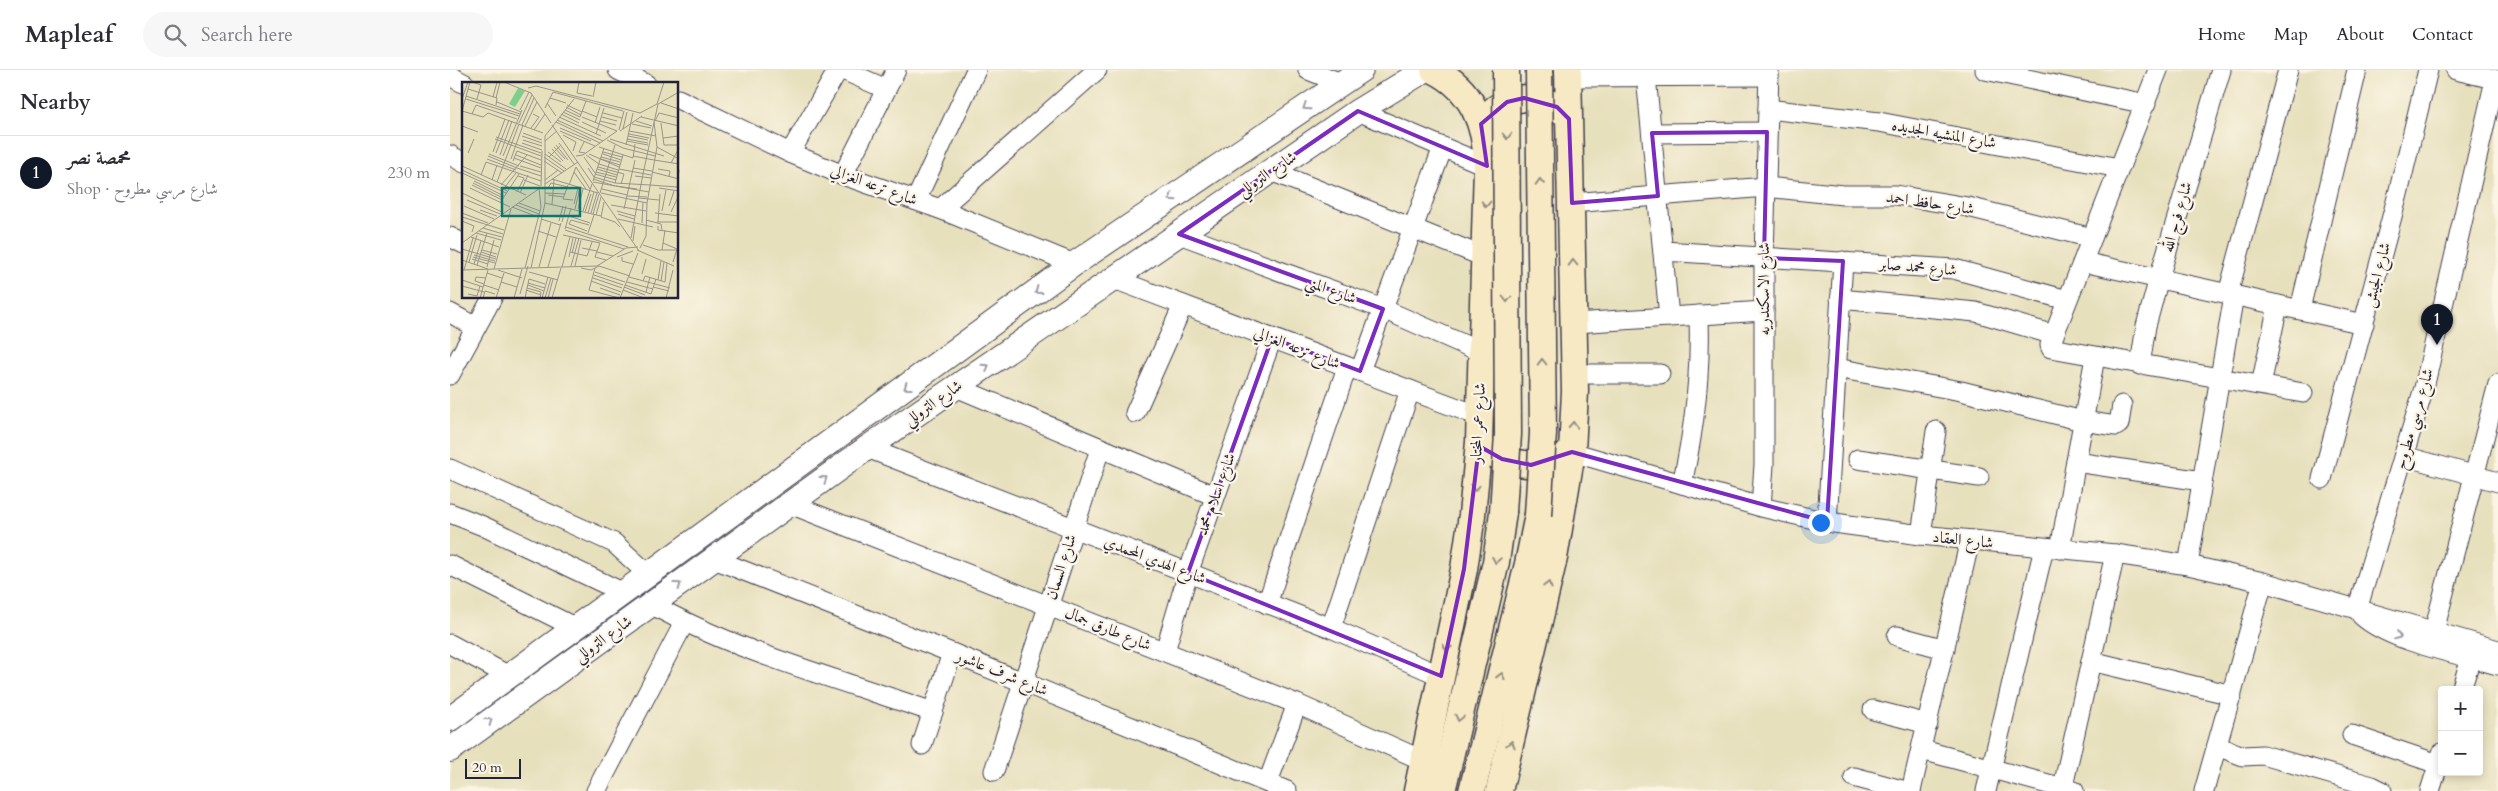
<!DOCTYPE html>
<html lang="en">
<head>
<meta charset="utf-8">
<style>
	:root { --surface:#fff; --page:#f7f7f7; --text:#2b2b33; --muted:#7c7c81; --line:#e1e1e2; --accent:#111827 }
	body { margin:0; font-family:Cardo,Amiri,serif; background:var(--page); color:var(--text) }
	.controls { position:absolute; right:15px; bottom:15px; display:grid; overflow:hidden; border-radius:5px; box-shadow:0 2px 8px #0003 }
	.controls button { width:45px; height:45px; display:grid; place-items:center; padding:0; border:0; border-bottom:1px solid var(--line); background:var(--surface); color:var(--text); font:25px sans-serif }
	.scale { position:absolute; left:15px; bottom:12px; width:56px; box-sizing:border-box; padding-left:5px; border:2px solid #22223b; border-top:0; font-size:14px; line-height:18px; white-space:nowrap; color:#22223b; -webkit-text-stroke:4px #fcf5e5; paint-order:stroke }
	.you { position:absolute; left:1370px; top:452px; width:18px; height:18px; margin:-12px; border:4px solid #fff; border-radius:50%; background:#1a73e8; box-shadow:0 0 0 8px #1a73e833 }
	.badge { display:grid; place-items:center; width:32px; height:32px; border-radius:50%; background:var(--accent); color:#fff; font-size:16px; font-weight:700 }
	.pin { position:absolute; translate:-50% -41px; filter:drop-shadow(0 1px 2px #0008) }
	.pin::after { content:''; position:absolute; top:26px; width:18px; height:15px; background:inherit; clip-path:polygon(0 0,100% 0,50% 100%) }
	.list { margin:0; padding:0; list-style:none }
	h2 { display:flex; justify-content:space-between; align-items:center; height:65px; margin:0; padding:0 20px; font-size:21px }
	h2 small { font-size:16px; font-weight:400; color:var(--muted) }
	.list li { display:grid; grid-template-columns:32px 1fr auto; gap:15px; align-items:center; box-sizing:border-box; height:75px; padding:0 20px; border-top:1px solid var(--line) }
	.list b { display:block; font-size:19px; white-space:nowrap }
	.list p { margin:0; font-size:16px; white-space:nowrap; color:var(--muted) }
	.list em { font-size:16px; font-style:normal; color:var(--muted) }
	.icon { flex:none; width:28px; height:28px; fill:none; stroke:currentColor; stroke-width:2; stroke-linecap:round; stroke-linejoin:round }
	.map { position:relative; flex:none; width:2048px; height:721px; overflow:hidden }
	header { display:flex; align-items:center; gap:30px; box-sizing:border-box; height:70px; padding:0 25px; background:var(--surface); border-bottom:1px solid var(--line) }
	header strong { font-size:24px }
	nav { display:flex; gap:28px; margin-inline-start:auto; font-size:18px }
	.search { width:350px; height:45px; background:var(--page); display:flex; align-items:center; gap:12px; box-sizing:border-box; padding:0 18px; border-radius:28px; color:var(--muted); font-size:19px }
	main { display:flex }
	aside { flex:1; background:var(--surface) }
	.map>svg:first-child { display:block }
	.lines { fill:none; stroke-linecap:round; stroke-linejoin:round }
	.minor-casing { stroke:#403e4e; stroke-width:21 }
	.tertiary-casing { stroke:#403e4e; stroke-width:26 }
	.secondary-casing { stroke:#403e4e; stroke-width:29 }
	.minor { stroke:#fff; stroke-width:19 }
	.tertiary { stroke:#fff; stroke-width:24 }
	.secondary { stroke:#f6e9c3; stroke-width:26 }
	.secondary-bridge-casing { stroke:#403e4e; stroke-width:29; stroke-linecap:butt }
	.secondary-bridge { stroke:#f6e9c3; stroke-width:26 }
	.oneway { stroke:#9c9ca7 }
	.oneway2 { stroke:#978f86 }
	.marked { fill:none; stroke:#7b2cbf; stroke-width:4; stroke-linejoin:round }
	.labels { text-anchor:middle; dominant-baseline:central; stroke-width:4.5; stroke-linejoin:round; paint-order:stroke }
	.street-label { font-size:16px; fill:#22223b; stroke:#fcf5e5 }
	.inset-road { fill:none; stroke:#989489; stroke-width:1 }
	.view { fill:#0f766e; fill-opacity:0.15; stroke:#0f766e; stroke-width:2.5 }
	.inset-edge { fill:none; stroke:#22223b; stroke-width:2.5 }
</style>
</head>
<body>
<header>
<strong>Mapleaf</strong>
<div class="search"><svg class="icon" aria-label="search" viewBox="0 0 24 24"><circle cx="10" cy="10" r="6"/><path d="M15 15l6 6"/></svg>Search here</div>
<nav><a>Home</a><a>Map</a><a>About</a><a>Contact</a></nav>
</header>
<main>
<aside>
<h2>Nearby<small></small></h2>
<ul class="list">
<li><span class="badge">1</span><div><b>محمصة نصر</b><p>Shop · شارع مرسي مطروح</p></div><em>230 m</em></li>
</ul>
</aside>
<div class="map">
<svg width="2048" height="721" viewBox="0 0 2048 721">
	<rect width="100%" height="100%" fill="#fcf5e5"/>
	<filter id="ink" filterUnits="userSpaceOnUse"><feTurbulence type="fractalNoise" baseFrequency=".02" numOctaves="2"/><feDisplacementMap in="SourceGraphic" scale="10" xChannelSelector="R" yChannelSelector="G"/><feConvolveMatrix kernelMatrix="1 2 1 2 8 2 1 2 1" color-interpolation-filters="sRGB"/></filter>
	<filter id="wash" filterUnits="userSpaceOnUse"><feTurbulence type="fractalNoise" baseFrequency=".0096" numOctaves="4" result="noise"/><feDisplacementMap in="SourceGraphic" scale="20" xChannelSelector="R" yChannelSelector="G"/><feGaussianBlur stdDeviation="1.12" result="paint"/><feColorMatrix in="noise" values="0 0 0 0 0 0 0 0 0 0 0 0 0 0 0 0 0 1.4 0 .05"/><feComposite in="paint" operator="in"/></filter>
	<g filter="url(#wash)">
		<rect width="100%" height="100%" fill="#e7e0bd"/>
	</g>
	<g filter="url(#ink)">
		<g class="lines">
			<g class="minor-casing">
				<g id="minor">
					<path d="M168,0L196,14"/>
					<path d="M393,0L436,19"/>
					<path d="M858,0L891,13"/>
					<path d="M1535,0L1696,34"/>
					<path d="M1708,0L1600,275L1601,278L1853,323"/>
					<path d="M2006,0L2048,10"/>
					<path d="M0,6L15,14"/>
					<path d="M1196,6L1219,247"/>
					<path d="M1119,7L1319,6"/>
					<path d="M228,29L340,83L393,105L490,139L624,194"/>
					<path d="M1318,39L1429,52L1669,98"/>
					<path d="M908,41L1037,96"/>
					<path d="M1202,63L1317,62"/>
					<path d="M340,83L388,0"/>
					<path d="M0,85L14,93"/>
					<path d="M821,101L1034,187"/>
					<path d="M393,105L446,0"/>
					<path d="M466,130L526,0"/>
					<path d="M1122,133L1316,117L1393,125H1446L1518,137L1642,168"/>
					<path d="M490,139L647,0"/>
					<path d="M729,164L933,239L1031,282"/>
					<path d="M0,167L14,174"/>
					<path d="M1213,181L1504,199L1617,230"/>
					<path d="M1633,192L1914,254"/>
					<path d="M664,209L1029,346"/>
					<path d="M1778,224L1838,0"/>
					<path d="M1390,229L1526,242L1604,265"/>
					<path d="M1850,239L1907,0"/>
					<path d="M0,243L26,257"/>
					<path d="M1124,253L1314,241"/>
					<path d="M1690,295L1696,256L1709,208L1771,0"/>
					<path d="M1386,298L1511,321L1633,351L1666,356L1669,354L1672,335"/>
					<path d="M910,301L993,77"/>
					<path d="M1124,304H1210"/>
					<path d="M0,305L42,228"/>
					<path d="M1811,315L1828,235"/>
					<path d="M506,317L765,426"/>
					<path d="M685,343L733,235"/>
					<path d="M417,378L881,558L991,606"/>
					<path d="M1122,382L1311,437L1377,452L1471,465L1665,484L1738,495L1813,512L2048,580"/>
					<path d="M1954,386L2048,412"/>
					<path d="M1408,389L1529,407"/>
					<path d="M1626,392L1752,411"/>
					<path d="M0,399L164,473L199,505"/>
					<path d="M1872,409L1948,124L1978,0"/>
					<path d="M1232,414C1245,357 1251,303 1249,245"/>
					<path d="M340,434L847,634L974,691"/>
					<path d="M1311,437L1314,395V188L1319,0"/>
					<path d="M0,443L33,456L174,523"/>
					<path d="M1377,452L1393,191"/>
					<path d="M1471,465L1486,361"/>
					<path d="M1610,479L1645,287"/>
					<path d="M264,489L502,583L837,721"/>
					<path d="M0,495L126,558"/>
					<path d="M1738,495L1784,225"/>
					<path d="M201,534C288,583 389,609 483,642"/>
					<path d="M817,534L897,297"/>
					<path d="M1907,540L1974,318L2045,10"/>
					<path d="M1911,545C1940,572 2009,584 2048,595"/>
					<path d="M881,558L960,320"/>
					<path d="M1984,561L2048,314"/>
					<path d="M1447,566L1495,579"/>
					<path d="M0,574L59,606"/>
					<path d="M715,581L738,503L822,268"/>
					<path d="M1641,591L1782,625"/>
					<path d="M2011,620L2021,588"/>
					<path d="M1423,640L1478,654"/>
					<path d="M1902,665L1988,694"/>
					<path d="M472,675L502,583"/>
					<path d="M1767,676L1793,686L1813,685L1922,716L1932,721"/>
					<path d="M1472,680L1624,721"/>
					<path d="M544,701L650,379"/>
					<path d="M1404,707L1455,721"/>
					<path d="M818,712L847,634"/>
					<path d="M146,721L234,553"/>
					<path d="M1461,721L1520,470"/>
					<path d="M1536,721L1594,478"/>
					<path d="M1612,721L1665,484"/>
					<path d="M1754,721L1813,512"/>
					<path d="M1980,721L1992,683"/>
				</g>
			</g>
			<g class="tertiary-casing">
				<g id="tertiary">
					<path d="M0,649L624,194L911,0"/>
					<path d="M0,680L417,378L908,41L975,0"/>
				</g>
			</g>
			<g class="secondary-casing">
				<g id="secondary">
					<path d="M1039,45C1056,25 1091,22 1110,40"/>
					<path d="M1037,379C1058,396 1090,399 1113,387"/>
					<path d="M967,721L1014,499L1022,445L1029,372L1037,96C1036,55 1023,19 984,0"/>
					<path d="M992,721L1046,492L1053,442"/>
					<path d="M1022,721L1078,494L1088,445"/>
					<path d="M1049,721L1104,488L1122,382L1125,321L1118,0"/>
				</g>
			</g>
			<use href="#minor" class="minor"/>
			<use href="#tertiary" class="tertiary"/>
			<use href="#secondary" class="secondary"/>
			<g class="secondary-bridge-casing">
				<g id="secondary-bridge">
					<path d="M1053,442L1058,364L1056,0"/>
					<path d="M1088,445L1093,363L1089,0"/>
				</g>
			</g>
			<use href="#secondary-bridge" class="secondary-bridge"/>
		</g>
		<defs><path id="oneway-chevron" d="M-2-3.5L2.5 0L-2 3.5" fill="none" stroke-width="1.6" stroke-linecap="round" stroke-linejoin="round" transform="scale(1.25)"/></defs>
		<g class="oneway">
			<use href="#oneway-chevron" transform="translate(856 37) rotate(146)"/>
			<use href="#oneway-chevron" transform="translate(722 128) rotate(146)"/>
			<use href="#oneway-chevron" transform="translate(588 221) rotate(144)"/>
			<use href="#oneway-chevron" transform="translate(536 297) rotate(-34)"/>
			<use href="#oneway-chevron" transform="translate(457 317) rotate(144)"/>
			<use href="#oneway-chevron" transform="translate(374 409) rotate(-36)"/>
			<use href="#oneway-chevron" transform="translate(228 515) rotate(-36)"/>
			<use href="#oneway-chevron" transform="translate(1948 566) rotate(19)"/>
			<use href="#oneway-chevron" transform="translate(39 651) rotate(-36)"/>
		</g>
		<g class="oneway2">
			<use href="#oneway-chevron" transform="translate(1057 66) rotate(90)"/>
			<use href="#oneway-chevron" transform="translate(1090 112) rotate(-91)"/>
			<use href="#oneway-chevron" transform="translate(1036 134) rotate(92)"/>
			<use href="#oneway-chevron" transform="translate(1123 193) rotate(-91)"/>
			<use href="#oneway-chevron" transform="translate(1057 229) rotate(90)"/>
			<use href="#oneway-chevron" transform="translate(1092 292) rotate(-91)"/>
			<use href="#oneway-chevron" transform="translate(1123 355) rotate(-87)"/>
			<use href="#oneway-chevron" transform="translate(1025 418) rotate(95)"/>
			<use href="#oneway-chevron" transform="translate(1046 490) rotate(100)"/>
			<use href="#oneway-chevron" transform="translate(1098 515) rotate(-77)"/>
			<use href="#oneway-chevron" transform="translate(997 578) rotate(102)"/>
			<use href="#oneway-chevron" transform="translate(1051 606) rotate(-76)"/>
			<use href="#oneway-chevron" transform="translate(1009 648) rotate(103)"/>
			<use href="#oneway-chevron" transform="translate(1061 674) rotate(-77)"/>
		</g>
	</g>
	<path class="marked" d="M1074,28L1107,37L1119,49L1122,133L1208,126L1202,63L1317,62L1314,188L1393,191L1377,452L1122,382L1081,395L1052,389L1029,376L1014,499L991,606L738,503L822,268L910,301L933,239L729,164L908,41L1037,96L1031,54L1057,32Z"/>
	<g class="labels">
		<g class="street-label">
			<text transform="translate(1494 64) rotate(10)">شارع المنشيه الجديده</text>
			<text transform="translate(817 104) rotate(-34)">شارع التروللي</text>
			<text transform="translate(424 115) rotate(20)">شارع ترعه الغزالي</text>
			<text transform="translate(1480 133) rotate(8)">شارع حافظ احمد</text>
			<text transform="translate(1727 147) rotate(-74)">شارع فرج الله</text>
			<text transform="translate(1468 197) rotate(5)">شارع محمد صابر</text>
			<text transform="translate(1927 205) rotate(-75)">شارع الجيش</text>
			<text transform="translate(1314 219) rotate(-90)">شارع الاسكندريه</text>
			<text transform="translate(881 220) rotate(20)">شارع المني</text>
			<text transform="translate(847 278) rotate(21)">شارع ترعه الغزالي</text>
			<text transform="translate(483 333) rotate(-35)">شارع التروللي</text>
			<text transform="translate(1964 349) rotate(-74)">شارع مرسي مطروح</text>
			<text transform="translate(1028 353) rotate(-87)">شارع عمر المختار</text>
			<text transform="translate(766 424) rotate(-70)">شارع اسلام محمد</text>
			<text transform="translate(1513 470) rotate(6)">شارع العقاد</text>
			<text transform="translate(705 490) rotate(21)">شارع الهدي المحمدي</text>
			<text transform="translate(611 497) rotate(-72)">شارع السمان</text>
			<text transform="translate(658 559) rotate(22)">شارع طارق جمال</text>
			<text transform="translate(153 569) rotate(-36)">شارع التروللي</text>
			<text transform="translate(552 603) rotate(22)">شارع شرف عاشور</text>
		</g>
	</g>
	<g transform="translate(12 12)">
		<rect width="216" height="216" fill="#e7e0bd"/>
		<path d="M56,6L63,9L53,25L47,22Z" fill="#7ece8e"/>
		<path class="inset-road" d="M10,0L19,3L15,17M42,0L69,11L89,41M117,0L115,11L130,14M66,6L74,4L178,31L195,22L202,0M6,7L35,16L34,23M4,14L58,32M31,15L35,0M131,15L134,0M34,16L38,0M88,16L104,21M0,17L6,0M4,17L39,28M35,20L59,30M85,21L94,34M199,21L217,27M105,23L120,30M104,25L119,33M83,26L91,10L161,29M39,28L57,34M58,28L67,10M103,28L118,35L124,19M0,29L21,35L26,31L81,51M0,29L8,0M120,29L135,35M101,30L118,38M141,31L160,36M10,32L14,23L55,37M99,32L117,41M97,35L139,54M120,35L155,49M140,35L155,39M179,35L217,44M95,38L141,59M138,39L154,43M174,39L190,44M193,39L197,31L217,36M94,40L138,61M120,40L144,51M57,41L70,13M133,41L138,25M199,41L202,63H217M1,42L0,44L16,50M170,42L189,46M60,43L72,16M90,43L177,169M63,44L75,20M69,46L77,35L71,32M98,46L129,59M161,47L165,30M72,48L83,32M157,48L162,29M98,49L133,64M158,49L180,34M167,49L194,54M61,51L80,58M134,52L142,26M167,52L187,56M101,53L114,60L111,69M60,54L80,61M166,54L186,58M34,55L79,71M201,56L217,54M33,57L79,74M148,57L202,74M165,57L186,61M61,58L80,64M145,58L161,66L193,74M83,59L95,49M165,59L186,63M122,60L117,70L123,71M60,61L80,68M97,61L112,82M94,63L106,78M164,63L171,31M92,65L103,77M137,65L171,76L173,62M195,65L217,77M90,67L101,79M31,70L43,37M86,70L99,80M141,70L160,75M6,71L12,57M34,71L47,38M27,72L57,84M83,72L104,87M127,72L157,85M141,72L159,78M38,73L50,39M54,73L79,83M124,73L137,82L156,88M26,74L55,86M41,74L60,28M114,74L121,73L155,49M171,74L192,78M82,75L102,89M87,75L98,64M122,75L133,91M139,75L158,80M52,76L79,86M25,77L54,88M49,77L61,43M139,77L158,83M192,78L217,82M51,79L55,69L79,78M82,79L100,91M209,81L217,66M0,84L64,113M58,84L79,90M114,85L128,107M136,85L162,92L159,102M55,86L79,94M126,86L132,95L153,101M171,86L190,89M135,87L155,93M157,87L189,93M196,87L208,89L207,95M0,88L45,109M112,90L124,107M134,90L154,95M190,90L217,97M0,91L44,111M133,92L154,98M181,92L196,22L217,10M19,93L24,80L79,99M173,94L189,96M90,97L136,111M131,97L153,104M30,98L35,83M62,98L78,104M83,98L96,88M12,99L42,114M131,99L142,66M35,100L57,42M131,100L187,110M11,101L41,116M153,101L188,103M153,101L161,73M83,102L116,80M10,103L40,118M39,103L65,73M106,103L101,117L111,118M107,103L114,85M188,103L215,105M79,104L80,69M154,104L175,107M43,105L54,91M8,106L48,125M86,106L89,101L106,105M197,106L217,109M215,106L217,88M140,107L165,113M55,110L62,96L56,94M0,111L40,130M58,111L66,93M83,111L103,112M138,111L153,63M139,111L185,121M86,113L102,115M165,114L185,115M177,116L197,118M5,118L38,132M142,120L139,135L153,140L158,145M38,121L57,92M57,121L78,129M83,121L139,134M90,122L92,98M112,122L116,106M54,123L77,132M149,123L184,129M2,124L32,137M207,124L212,109M50,125L76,135M113,127L118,106M116,127L121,107M162,127L173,78M18,128L35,134M121,129L130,102M155,129L173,134M200,129L204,108M123,130L129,112M209,130L217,113M0,131L26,141M126,131L132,110M129,131L135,111M193,131L217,134M131,132L137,112M156,132L172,137M134,133L139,115M107,134L128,141M0,135L42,148M79,137L98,143M156,137L191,145M184,138L199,142L200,148M0,139L12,144L10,150M97,139L101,124M100,140L104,124M195,140H217M196,140L198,112M180,141L181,120M25,143L78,106M196,144V148L217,151M104,145L166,165M21,146L41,152M103,147L109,126M103,148L162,167M17,149L40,155M76,149L94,155M125,149L107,142L109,138L127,143M14,151L39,158M126,151L132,133M101,153L138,161M9,155L37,165M169,156L181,92M171,159L173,144M0,161L25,143M138,161L133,175L144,178M201,161L215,167L211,180M181,163L196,168H217M120,166L135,169M178,166L184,154L185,121L195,65L192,40M0,167L34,177M20,168L35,172M175,168L212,184M200,168L203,148M19,170L34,175M108,170L125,174L130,160M135,170L151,174M110,171L114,156M12,173L33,179M11,175L33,181M107,175L111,156M155,175L171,169M160,175V179L171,182M10,177L26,182M0,178L26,187M7,180L15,153M12,182L19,159M15,183L25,151M109,184L117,156M113,184L119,158M137,184L168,194M25,185L32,158M77,185L89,141M86,185L99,141M100,185L108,155M63,186L79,125L77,106M69,186L83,121V54L112,17M119,186L129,188L137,184M133,186L127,208L157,216M32,187L49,127M0,188L135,184L164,166L176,165M2,188L11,156M36,188L60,196M67,190L96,198M133,190L163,200M25,191L40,196M180,192L184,177M132,193L161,203M167,195L208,206M131,196L160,206M67,197L83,202M0,198L21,205M196,198L199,179M129,199L159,210M181,199L183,194L203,200L205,181M199,199L202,180M39,200L55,205M165,200L191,207M66,201L83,206M22,202L13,199L14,195L24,196M22,203L37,208M66,203L82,209M163,203L189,212L194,197M0,204L22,210M162,205L183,213M191,205L207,209M65,206L79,210L78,216M138,206L158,213M64,208L79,213M161,208L182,216M184,210L188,195M6,212L15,214L18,204M58,212L66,184M18,216L26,188M21,216L23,209L33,212M34,216L42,191M52,216L60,187M63,216L67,197M80,216L86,195M83,216L89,196M86,216L91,197M90,216L99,186M158,216L176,171M204,216L211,188"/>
		<path class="view" d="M40,106H118V134H40Z"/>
		<rect width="216" height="216" class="inset-edge"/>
	</g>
</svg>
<div class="controls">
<button>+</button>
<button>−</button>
</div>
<div class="scale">20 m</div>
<div class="you"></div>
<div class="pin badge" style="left:1987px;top:275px">1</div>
</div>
</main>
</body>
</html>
